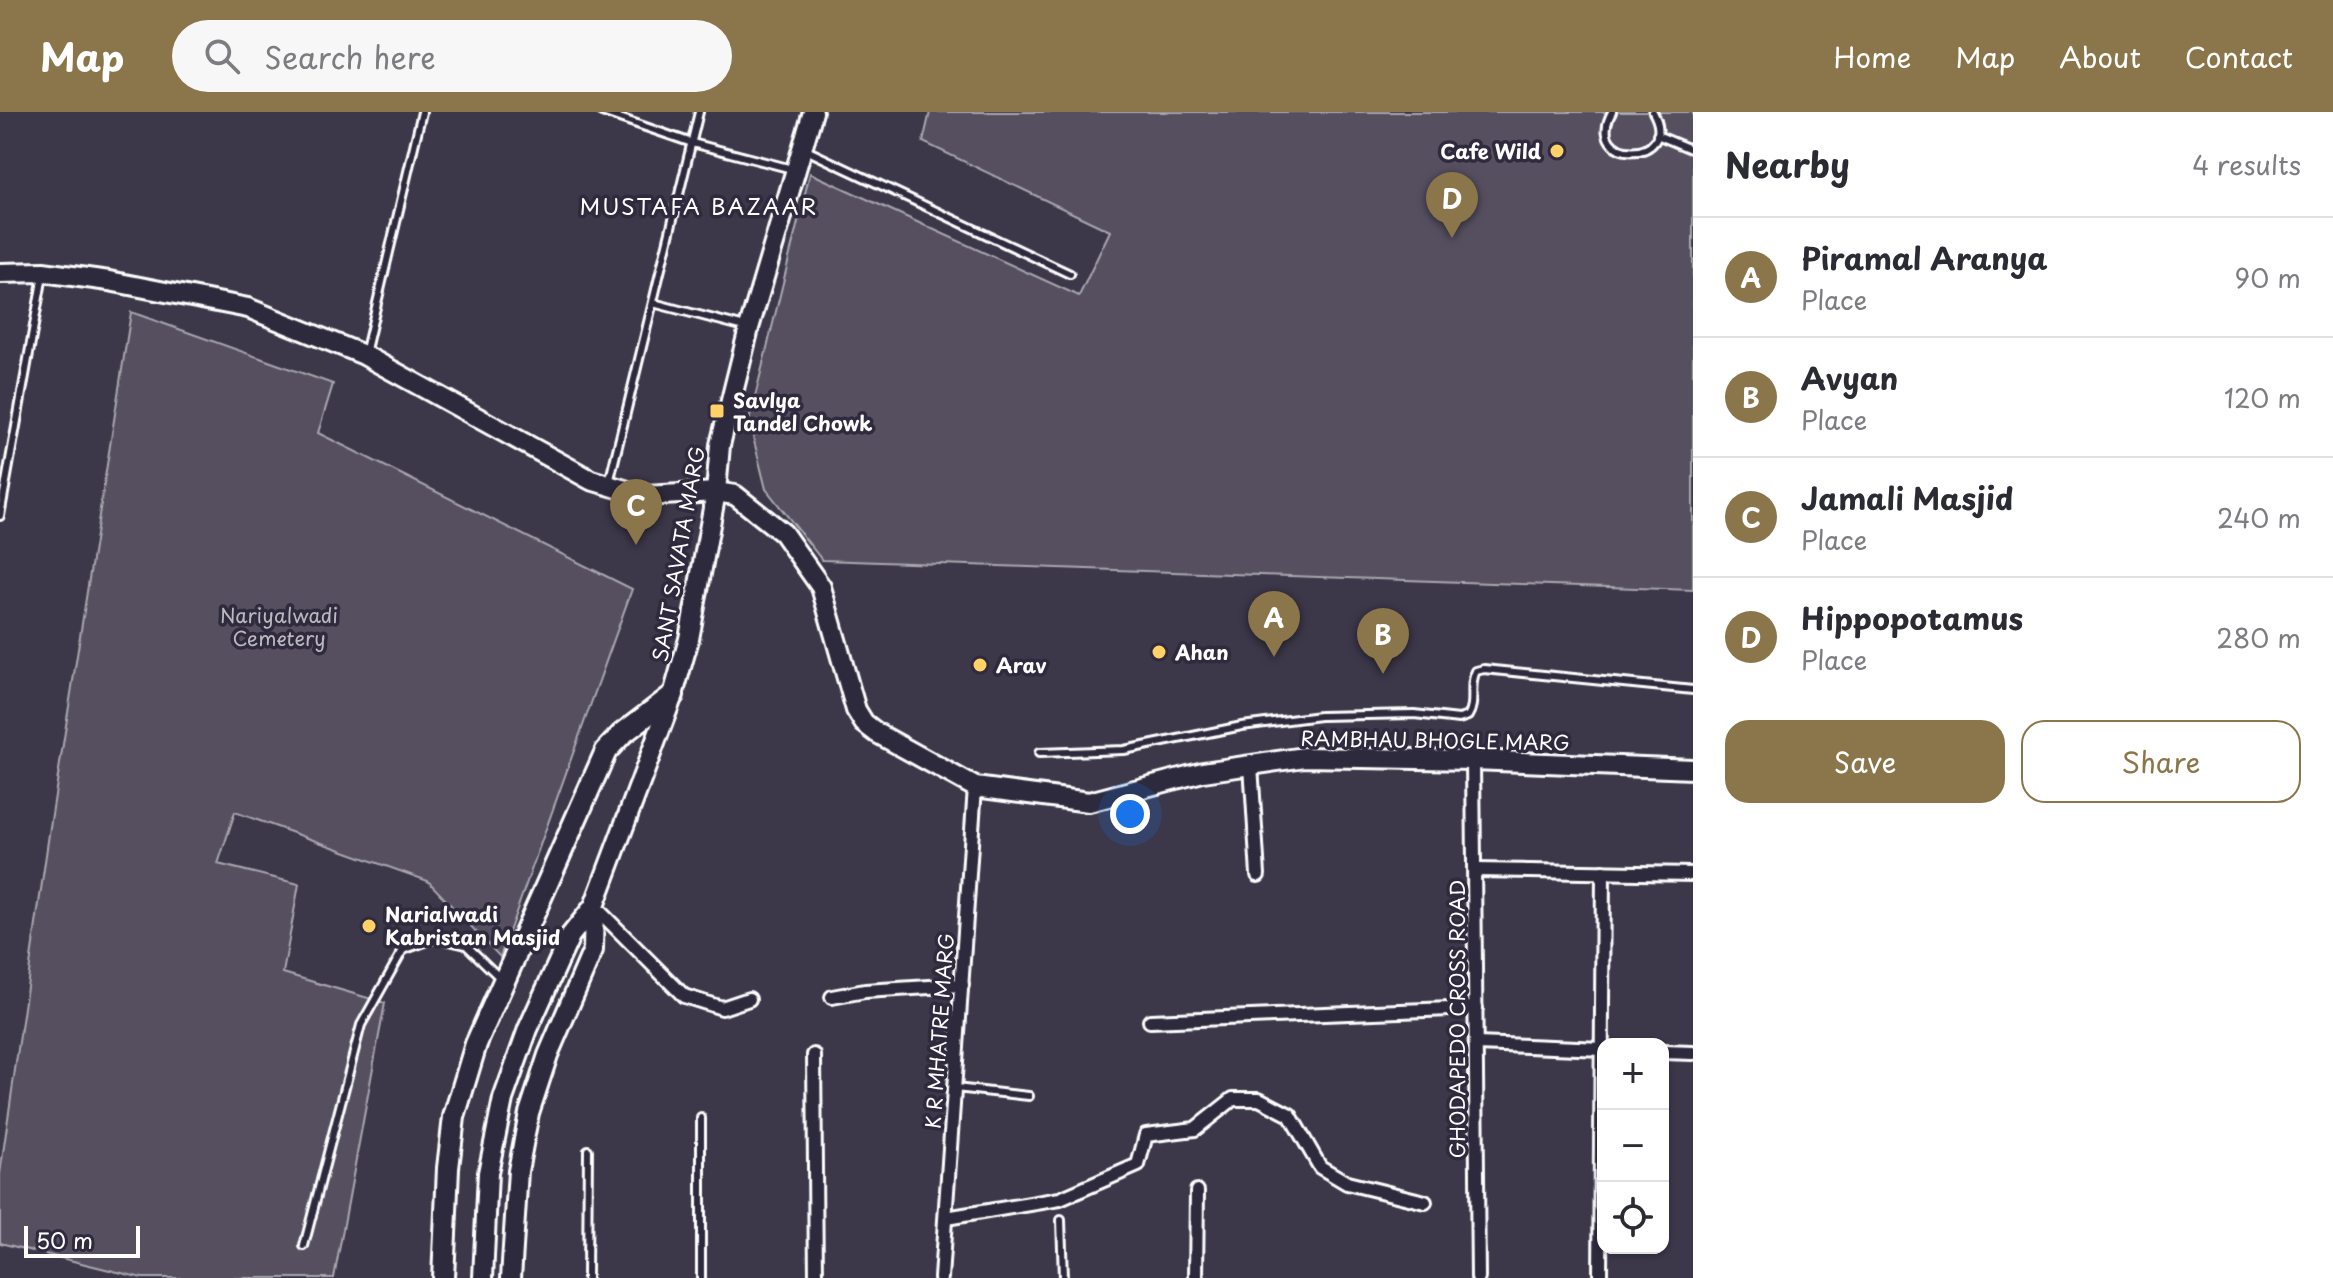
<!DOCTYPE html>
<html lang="en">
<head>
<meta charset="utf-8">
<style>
	:root { --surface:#fff; --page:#f7f7f7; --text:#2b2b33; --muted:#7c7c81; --line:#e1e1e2; --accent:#8a764a }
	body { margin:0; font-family:"Playpen Sans",sans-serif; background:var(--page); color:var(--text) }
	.controls { position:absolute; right:24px; bottom:24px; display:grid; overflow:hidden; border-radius:16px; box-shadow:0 2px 6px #0004 }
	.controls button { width:72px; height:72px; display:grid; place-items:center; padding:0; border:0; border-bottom:2px solid var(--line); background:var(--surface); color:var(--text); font:40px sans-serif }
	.scale { position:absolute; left:24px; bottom:20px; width:116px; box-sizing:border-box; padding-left:8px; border:4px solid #fff; border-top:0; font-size:22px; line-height:28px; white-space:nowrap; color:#fff; -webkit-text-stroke:6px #2f2a3d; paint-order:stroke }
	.you { position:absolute; left:1130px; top:702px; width:28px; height:28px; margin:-20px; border:6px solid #fff; border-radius:50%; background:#1a73e8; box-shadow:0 0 0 12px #1a73e833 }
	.badge { display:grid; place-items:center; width:52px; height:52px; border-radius:50%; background:var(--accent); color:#fff; font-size:26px; font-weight:700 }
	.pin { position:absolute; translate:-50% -66px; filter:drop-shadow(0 2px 4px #0008) }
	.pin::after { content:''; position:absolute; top:42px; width:28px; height:24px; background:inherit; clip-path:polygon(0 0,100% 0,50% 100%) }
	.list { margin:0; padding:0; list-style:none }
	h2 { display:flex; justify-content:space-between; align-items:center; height:104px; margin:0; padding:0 32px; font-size:34px }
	h2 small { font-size:26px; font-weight:400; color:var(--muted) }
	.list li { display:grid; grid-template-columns:52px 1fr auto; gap:24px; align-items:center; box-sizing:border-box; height:120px; padding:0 32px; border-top:2px solid var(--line) }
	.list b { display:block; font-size:30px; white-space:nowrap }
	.list p { margin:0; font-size:26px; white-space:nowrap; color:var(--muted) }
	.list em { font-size:26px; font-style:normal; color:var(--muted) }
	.actions { display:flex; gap:16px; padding:24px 32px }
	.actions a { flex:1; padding:18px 0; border:2px solid var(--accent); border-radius:24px; text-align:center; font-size:28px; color:var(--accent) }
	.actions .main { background:var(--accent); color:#fff }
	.icon { flex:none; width:44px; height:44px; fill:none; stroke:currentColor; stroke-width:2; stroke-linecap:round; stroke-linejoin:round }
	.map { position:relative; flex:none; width:1693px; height:1166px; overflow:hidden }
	header { display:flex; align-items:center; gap:48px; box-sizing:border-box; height:112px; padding:0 40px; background:var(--accent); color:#fff }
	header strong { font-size:38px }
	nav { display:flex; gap:44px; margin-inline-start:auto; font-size:28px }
	.search { width:560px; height:72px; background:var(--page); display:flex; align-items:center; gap:20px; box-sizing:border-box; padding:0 28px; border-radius:44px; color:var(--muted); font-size:30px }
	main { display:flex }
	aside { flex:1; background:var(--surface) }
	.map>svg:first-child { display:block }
	.green { fill:#555060; stroke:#aaa8b0; stroke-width:2 }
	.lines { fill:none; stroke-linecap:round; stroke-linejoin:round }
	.lane-casing { stroke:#fff; stroke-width:12 }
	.street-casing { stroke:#fff; stroke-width:18 }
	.secondary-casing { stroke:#fff; stroke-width:24 }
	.primary-casing { stroke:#fff; stroke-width:26 }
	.lane { stroke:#2f2a3d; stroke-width:6 }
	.street { stroke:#2f2a3d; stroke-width:12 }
	.secondary { stroke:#2f2a3d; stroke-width:18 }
	.primary { stroke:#2f2a3d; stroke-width:20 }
	.poi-dot { fill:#ffd166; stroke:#2f2a3d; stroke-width:3 }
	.labels { text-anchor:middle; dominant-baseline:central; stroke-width:7; stroke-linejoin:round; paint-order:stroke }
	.poi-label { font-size:20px; font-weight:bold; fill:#fff; stroke:#2f2a3d; text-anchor:start }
	.street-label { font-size:20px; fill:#fff; stroke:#2f2a3d }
	.park-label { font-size:20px; fill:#bbb9bf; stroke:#2f2a3d }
	.neighbourhood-label { font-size:22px; letter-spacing:2px; fill:#fff; stroke:#2f2a3d }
</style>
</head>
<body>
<header>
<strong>Map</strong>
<div class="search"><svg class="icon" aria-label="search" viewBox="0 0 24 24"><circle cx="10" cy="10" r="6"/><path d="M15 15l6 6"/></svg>Search here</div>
<nav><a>Home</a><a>Map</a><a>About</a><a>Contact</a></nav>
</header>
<main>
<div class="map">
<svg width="1693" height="1166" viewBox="0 0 1693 1166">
	<rect width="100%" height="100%" fill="#3c3749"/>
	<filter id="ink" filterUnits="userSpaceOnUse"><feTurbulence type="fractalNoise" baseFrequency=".0125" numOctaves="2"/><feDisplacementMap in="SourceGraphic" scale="16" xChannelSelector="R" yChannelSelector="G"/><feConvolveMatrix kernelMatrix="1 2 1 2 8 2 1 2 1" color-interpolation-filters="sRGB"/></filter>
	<g filter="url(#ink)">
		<g class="green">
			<path d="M930,0H1693V478L822,448L766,377L749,309L810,61L1079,184L1110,119L923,30Z"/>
			<path d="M131,200L333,272L318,321L632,477L500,845L428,769L235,700L218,752L299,772L283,861L385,891L334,1166H142L0,1131V1062L50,715Z"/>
		</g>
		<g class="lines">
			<g class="lane-casing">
				<g id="lane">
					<path d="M602,0L692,31L792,57"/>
					<path d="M1612,0C1583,53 1682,52 1653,0"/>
					<path d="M1657,23L1693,38"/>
					<path d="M804,37L1070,162"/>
					<path d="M653,191L745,215"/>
					<path d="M365,242L422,0"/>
					<path d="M609,371L699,0"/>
					<path d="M0,404L43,163"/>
					<path d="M1039,641L1124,638L1242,614L1320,604L1414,602L1459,607L1468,604C1477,590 1468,574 1476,559L1484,557L1693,578"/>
					<path d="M955,976L1029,984"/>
					<path d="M1061,1108L1063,1166"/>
					<path d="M304,1134L361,913L403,838L436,826L466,833L501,867"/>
					<path d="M587,1166L588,1038"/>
					<path d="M701,1166V1006"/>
				</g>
			</g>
			<g class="street-casing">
				<g id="street">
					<path d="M1473,648L1478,1166"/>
					<path d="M1251,653L1258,763"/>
					<path d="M1476,758L1693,762"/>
					<path d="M594,794L684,884L722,896L749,887"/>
					<path d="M832,885L865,879L962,873"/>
					<path d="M1150,909L1476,896"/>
					<path d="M1476,932L1603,937"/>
					<path d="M1663,940L1693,941"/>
					<path d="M814,943L816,1166"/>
					<path d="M946,1106L1060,1087L1138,1053L1146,1023L1195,1017L1233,987H1259L1290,1003L1320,1055L1347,1071L1425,1090"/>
					<path d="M941,1166L975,675"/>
					<path d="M1196,1166L1197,1079"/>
					<path d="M1600,1166L1603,760"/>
				</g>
			</g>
			<g class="secondary-casing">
				<g id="secondary">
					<path d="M0,161L43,160L109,169L248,196L364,243L591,368L645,384L716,380L735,383L783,421L821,475L856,598L864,611L877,621L975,675L1089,690L1203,660L1305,645L1473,648L1693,657"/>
					<path d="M483,1166L488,1061L503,987L528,917L570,824L594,794L673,583L689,527L716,380L720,333L749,216L813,0"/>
					<path d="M511,1166L518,1059L529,1001L548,943L593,838L594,794"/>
				</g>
			</g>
			<g class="primary-casing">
				<path id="primary" d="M443,1166L448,1056L454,1005L476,932L606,639L622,622L673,583"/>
			</g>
			<use href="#lane" class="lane"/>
			<use href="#street" class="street"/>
			<use href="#secondary" class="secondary"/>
			<use href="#primary" class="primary"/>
		</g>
	</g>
	<g class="poi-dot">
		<circle cx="1557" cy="39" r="8"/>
		<rect x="709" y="291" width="16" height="16" rx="4"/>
		<circle cx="1159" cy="540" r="8"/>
		<circle cx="980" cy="553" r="8"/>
		<circle cx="369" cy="814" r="8"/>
	</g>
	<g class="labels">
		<g class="poi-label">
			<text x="1541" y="39" text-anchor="end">Cafe Wild</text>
			<text x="733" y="288">Savlya<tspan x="733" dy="23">Tandel Chowk</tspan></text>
			<text x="1175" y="540">Ahan</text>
			<text x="996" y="553">Arav</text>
			<text x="385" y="802">Narialwadi<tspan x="385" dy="23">Kabristan Masjid</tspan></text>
		</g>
		<g class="street-label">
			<text transform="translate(678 442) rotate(-80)">SANT SAVATA MARG</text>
			<text transform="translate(1435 628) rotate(1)">RAMBHAU BHOGLE MARG</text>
			<text transform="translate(1457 907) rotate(-90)">GHODAPEDO CROSS ROAD</text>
			<text transform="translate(939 919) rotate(-86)">K R MHATRE MARG</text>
		</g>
		<g class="park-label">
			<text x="279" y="503">Nariyalwadi<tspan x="279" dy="23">Cemetery</tspan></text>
		</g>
		<g class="neighbourhood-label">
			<text x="699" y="93">MUSTAFA BAZAAR</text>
		</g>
	</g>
</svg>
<div class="controls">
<button>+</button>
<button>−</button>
<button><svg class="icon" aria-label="locate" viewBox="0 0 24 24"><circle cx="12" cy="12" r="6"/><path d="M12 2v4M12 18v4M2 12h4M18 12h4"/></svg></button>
</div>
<div class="scale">50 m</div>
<div class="you"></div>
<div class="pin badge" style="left:1274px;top:545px">A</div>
<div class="pin badge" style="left:1383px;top:562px">B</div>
<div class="pin badge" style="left:636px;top:433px">C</div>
<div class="pin badge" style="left:1452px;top:126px">D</div>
</div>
<aside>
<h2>Nearby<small>4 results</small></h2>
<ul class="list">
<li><span class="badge">A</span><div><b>Piramal Aranya</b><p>Place</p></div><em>90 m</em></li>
<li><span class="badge">B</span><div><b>Avyan</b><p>Place</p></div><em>120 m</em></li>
<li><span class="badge">C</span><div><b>Jamali Masjid</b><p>Place</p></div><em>240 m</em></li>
<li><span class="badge">D</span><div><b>Hippopotamus</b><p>Place</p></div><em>280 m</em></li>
</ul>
<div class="actions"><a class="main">Save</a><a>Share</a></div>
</aside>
</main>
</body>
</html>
